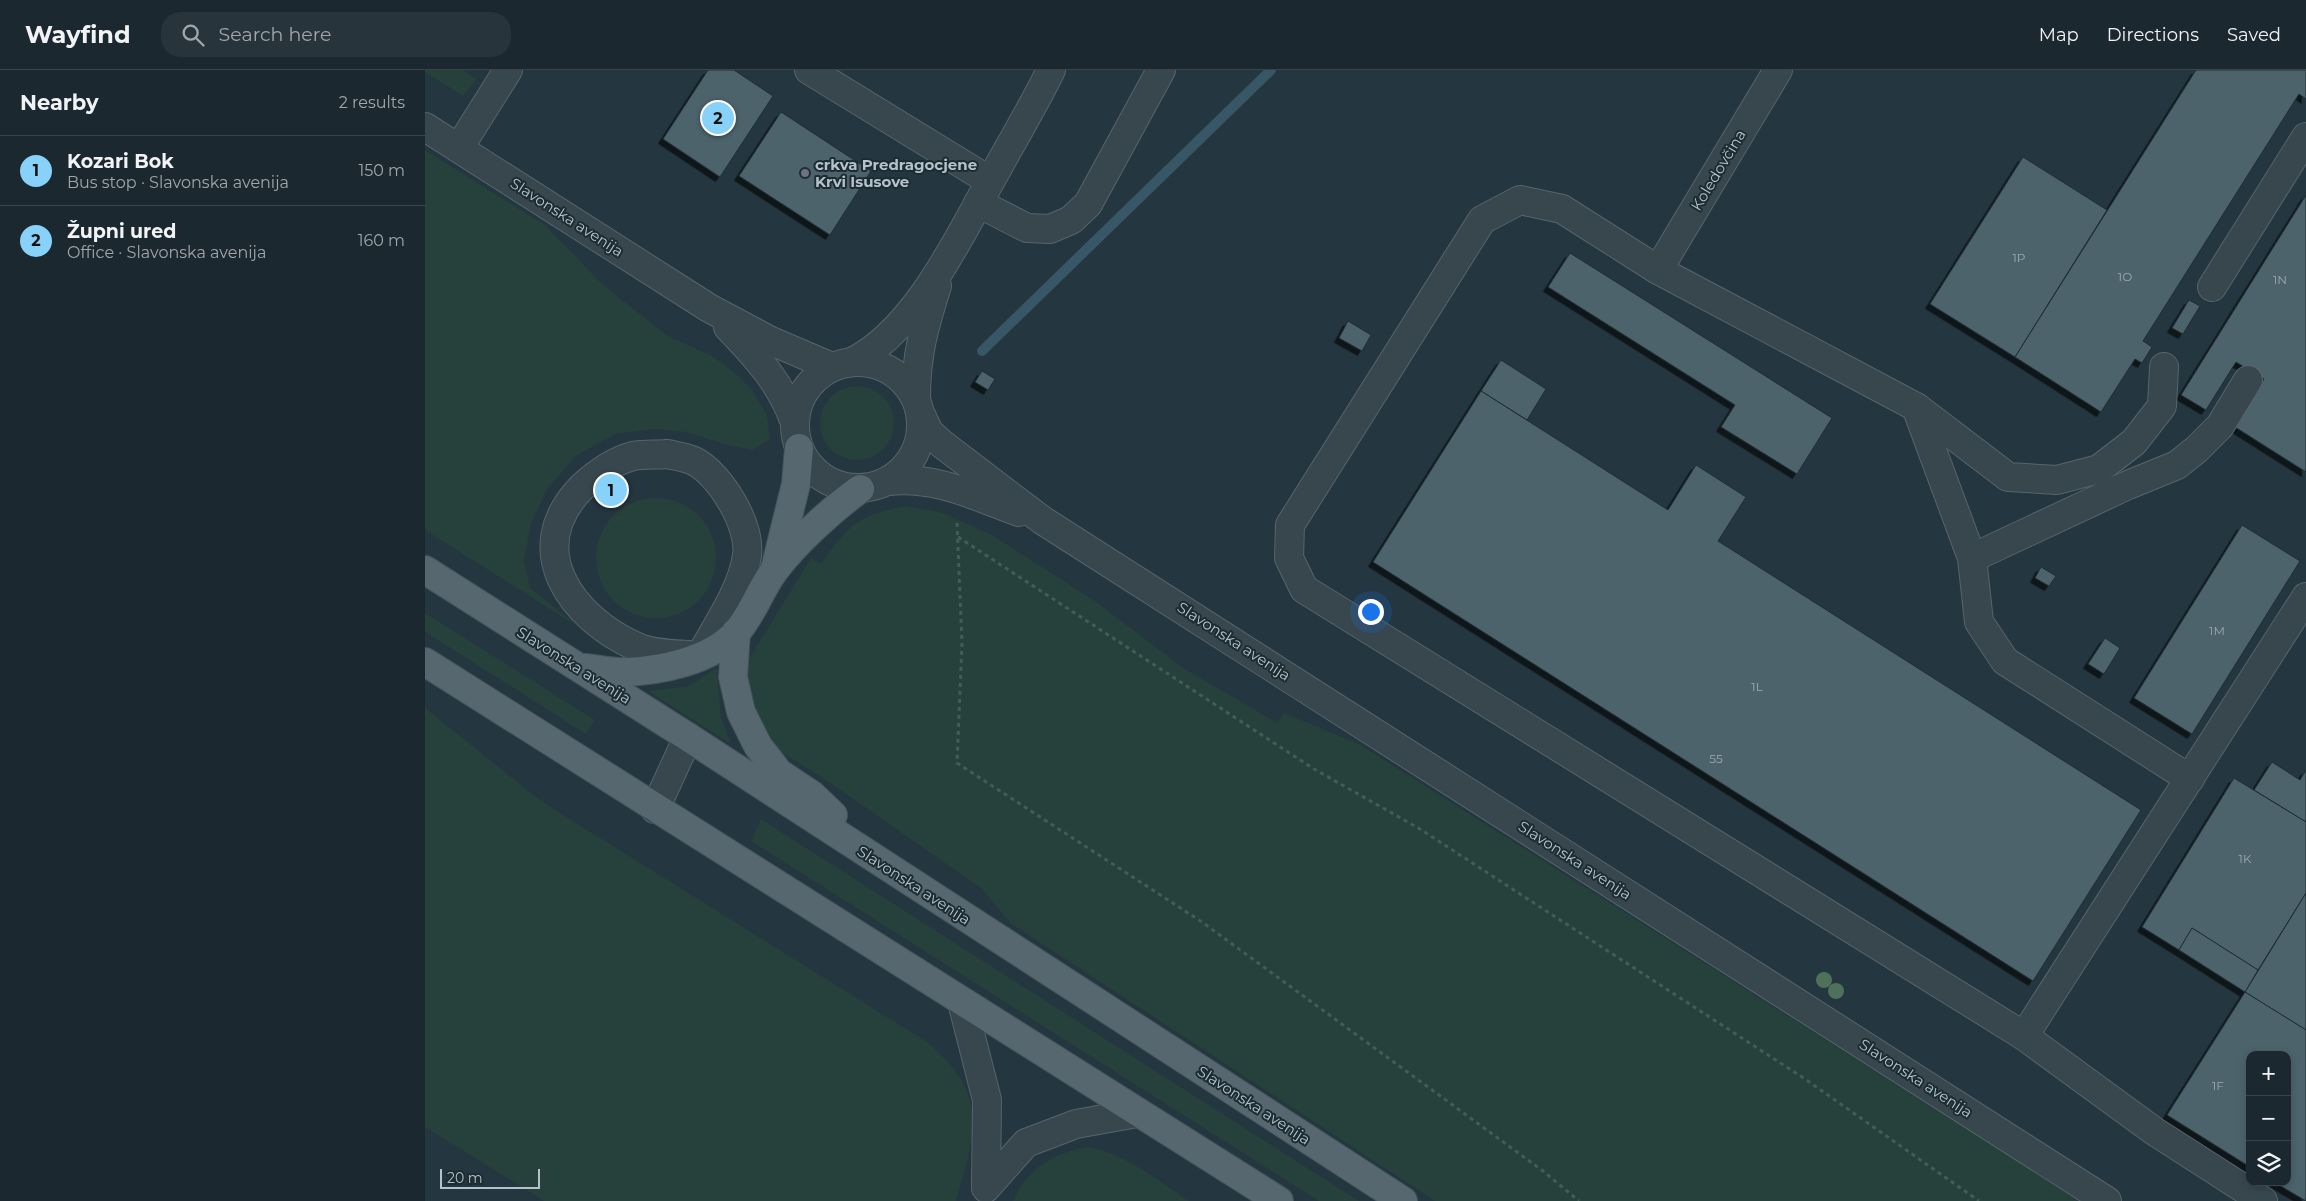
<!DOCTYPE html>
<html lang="en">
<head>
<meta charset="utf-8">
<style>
	:root { --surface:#1b282f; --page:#28343b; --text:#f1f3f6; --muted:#a0a6aa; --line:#39444b; --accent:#88d2fa }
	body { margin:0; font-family:Montserrat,sans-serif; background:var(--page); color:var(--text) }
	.controls { position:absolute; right:15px; bottom:15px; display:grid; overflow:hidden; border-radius:10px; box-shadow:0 2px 8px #0003 }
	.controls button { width:45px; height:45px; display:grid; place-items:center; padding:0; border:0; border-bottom:1px solid var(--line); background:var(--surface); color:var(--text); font:25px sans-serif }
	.scale { position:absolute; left:15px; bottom:12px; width:100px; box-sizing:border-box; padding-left:5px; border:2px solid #b4c2c9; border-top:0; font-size:14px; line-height:18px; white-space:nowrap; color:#b4c2c9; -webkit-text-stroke:4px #1d2c33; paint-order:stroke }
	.you { position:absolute; left:945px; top:541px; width:18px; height:18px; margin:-12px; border:4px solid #fff; border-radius:50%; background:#1a73e8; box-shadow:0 0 0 8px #1a73e833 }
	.badge { display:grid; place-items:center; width:32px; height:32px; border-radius:50%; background:var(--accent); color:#111; font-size:16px; font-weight:700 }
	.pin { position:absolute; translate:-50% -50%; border:2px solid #fff; box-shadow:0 1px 5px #0006 }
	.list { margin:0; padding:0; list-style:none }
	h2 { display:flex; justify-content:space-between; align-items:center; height:65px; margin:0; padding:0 20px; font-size:21px }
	h2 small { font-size:16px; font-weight:400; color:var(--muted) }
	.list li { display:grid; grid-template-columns:32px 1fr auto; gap:15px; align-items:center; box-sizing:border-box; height:70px; padding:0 20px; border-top:1px solid var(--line) }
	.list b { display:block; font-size:19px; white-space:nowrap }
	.list p { margin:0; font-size:16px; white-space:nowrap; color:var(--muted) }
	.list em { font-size:16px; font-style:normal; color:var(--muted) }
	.icon { flex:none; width:28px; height:28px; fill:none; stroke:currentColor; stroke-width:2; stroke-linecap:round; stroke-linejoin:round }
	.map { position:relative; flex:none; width:1881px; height:1131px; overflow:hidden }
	header { display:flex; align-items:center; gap:30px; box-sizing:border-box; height:70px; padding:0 25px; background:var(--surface); border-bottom:1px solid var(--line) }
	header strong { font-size:24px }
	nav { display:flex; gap:28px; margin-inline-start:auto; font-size:18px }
	.search { width:350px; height:45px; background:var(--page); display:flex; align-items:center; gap:12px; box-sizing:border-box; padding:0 18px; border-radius:20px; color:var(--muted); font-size:19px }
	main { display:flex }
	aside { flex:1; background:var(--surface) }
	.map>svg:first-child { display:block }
	.green { fill:#26403c }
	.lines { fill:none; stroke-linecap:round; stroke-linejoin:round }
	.stream { stroke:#375766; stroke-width:10 }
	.building { fill:#4e646c; stroke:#1f2e35; filter:url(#shadow) }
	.minor-casing { stroke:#56656c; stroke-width:30 }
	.major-casing { stroke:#44535a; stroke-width:30 }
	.path { stroke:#445c58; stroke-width:3; stroke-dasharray:4 4; stroke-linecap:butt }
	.minor { stroke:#38474e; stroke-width:28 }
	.major { stroke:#56676f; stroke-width:28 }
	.tree { fill:#4f705a }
	.worship-dot { fill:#6b7280; stroke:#1d2c33; stroke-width:2 }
	.labels { text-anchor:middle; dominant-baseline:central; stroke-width:4; stroke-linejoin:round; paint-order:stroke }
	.number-label { font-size:12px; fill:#9aaab2 }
	.poi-label { font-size:15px; font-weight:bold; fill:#b4c2c9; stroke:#1d2c33; text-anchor:start }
	.street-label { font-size:15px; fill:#b4c2c9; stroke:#1d2c33 }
</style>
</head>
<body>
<header>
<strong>Wayfind</strong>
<div class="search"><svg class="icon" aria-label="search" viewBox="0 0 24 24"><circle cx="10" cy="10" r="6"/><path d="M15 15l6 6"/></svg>Search here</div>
<nav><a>Map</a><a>Directions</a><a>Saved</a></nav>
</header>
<main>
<aside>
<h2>Nearby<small>2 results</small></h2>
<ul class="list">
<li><span class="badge">1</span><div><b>Kozari Bok</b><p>Bus stop · Slavonska avenija</p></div><em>150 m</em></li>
<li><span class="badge">2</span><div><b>Župni ured</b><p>Office · Slavonska avenija</p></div><em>160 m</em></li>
</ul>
</aside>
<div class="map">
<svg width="1881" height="1131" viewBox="0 0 1881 1131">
	<defs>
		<filter id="shadow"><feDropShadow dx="-4.5" dy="4.5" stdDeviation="0" flood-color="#0009"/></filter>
	</defs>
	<rect width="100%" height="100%" fill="#24363f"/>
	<g class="green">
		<path d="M0,0H38L52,9L38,26L0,2Z"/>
		<path d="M0,80L120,155L177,214L244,267L286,285L308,301L327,320L342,345L345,369L328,380L306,376L261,362L231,359L190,364L151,386L122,419L106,454L99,491L105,518L158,560L0,460Z"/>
		<circle cx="432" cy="353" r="37"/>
		<circle cx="231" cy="488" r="60"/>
		<path d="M481,436L518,443L567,465L670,531L757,597L852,653L859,643L934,674L1655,1131H1010L585,853L556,818L398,708L354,681L328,641L321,620L322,592L386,488L396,494C427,452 429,447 481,436Z"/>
		<path d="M0,543L170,650L161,664L0,562Z"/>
		<path d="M292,598L296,648L306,674L223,621L264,616Z"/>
		<path d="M0,638L116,731L502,972C565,1025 551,1061 531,1131H119L0,1057Z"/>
		<path d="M336,749L934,1131H894L326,771Z"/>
		<path d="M661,1077C698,1081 733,1111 764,1131H588C603,1098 627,1084 661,1077Z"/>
	</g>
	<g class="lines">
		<path class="stream" d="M557,281L846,0"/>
	</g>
	<g class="building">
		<path d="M283,0H309L348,26L295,107L238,69Z"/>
		<path d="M1771,0H1881V29L1874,24L1718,271L1727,277L1717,293L1710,289L1676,342L1590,287Z"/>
		<path d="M356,42L446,101L405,165L314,106Z"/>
		<path d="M1598,87L1682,140L1590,287L1505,234Z"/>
		<path d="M1881,125V402L1810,357L1839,309L1811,292L1781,340L1756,325Z"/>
		<path d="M1145,183L1407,348L1372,404L1296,357L1310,335L1123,217Z"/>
		<path d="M1764,230L1775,236L1758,264L1747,258Z"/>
		<path d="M923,251L946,265L937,281L914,268Z"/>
		<path d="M1076,290L1121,319L1102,350L1056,321Z"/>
		<path d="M557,301L570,309L563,320L550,312Z"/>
		<path d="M1056,321L1243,440L1271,395L1321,427L1293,471L1716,740L1608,911L948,492Z"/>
		<path d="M1817,455L1875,491L1767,664L1709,628Z"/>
		<path d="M1616,497L1631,506L1624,516L1610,508Z"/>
		<path d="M1680,568L1695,578L1679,604L1663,594Z"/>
		<path d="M1847,692L1875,710L1881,700V752L1829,720Z"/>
		<path d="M1809,708L1881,752V823L1833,900L1767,858L1754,880L1717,857Z"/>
		<path d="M1881,823V960L1820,922Z"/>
		<path d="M1767,858L1833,900L1820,922L1754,880Z"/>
		<path d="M1820,922L1881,960V1131L1849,1112H1862V985H1825V1097L1742,1045Z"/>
	</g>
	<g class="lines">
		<g class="minor-casing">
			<g id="minor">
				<path d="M384,0L565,111"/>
				<path d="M0,57L284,238L344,270L407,297"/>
				<path d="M34,78L83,0"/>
				<path d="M553,133L602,158L625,159L646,150L663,134L736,0"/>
				<path d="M1233,200L1353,0"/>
				<path d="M1787,217L1881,67"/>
				<path d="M303,257C330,285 355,312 369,350"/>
				<circle cx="433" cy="355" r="63"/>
				<path d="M427,292C490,261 533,169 566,110C586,73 608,37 626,0"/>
				<path d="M491,328C491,285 499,257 512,216"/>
				<path d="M1491,337L1583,407L1632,410L1674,399L1709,372L1737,336L1739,297"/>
				<path d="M496,345L504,362L517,374L617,450L1682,1131"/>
				<path d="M242,384C251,386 261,387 269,391C295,404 326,455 322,485C318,518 291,557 275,586C255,584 230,585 212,577C146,548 96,479 157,417C171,404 189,391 208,386C219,384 232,385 242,384Z"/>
				<path d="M463,411C512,406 549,426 594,442"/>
				<path d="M1547,488L1703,415L1752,395L1772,379L1795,356L1823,310"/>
				<path d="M1765,709L1580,591L1554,552L1547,488L1491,337L1233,200L1137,139L1095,130L1057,150L865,455L864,488L879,519L1599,966L1729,1061L1838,1131"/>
				<path d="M230,739L263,667"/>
				<path d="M537,932L562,1030L561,1118L601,1073L651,1054L712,1043"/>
				<path d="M1599,966L1881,527"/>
			</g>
		</g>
		<g class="major-casing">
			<g id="major">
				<path d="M350,499L371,414L374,378"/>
				<path d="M0,500L263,667L978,1131"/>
				<path d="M311,562L308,607L316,642L333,676L354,703L387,725L408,745"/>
				<path d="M0,592L854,1131"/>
				<path d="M160,598C172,599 186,602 198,602C235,601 285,591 311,563C327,545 335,520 349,501C370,473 406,440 435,419"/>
			</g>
		</g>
		<g class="path">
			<path d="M532,453L537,573L532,693L777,852L1118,1101L1154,1131"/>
			<path d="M533,467L889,699L995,759L1380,1009L1554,1131"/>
		</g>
		<use href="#minor" class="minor"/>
		<use href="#major" class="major"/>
	</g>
	<g class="tree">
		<circle cx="1399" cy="910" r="8"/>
		<circle cx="1411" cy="921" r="8"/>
	</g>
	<circle class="worship-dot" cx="380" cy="103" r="5"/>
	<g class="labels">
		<g class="number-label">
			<text x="1594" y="187">1P</text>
			<text x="1700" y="206">1O</text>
			<text x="1855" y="209">1N</text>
			<text x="1792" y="560">1M</text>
			<text x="1332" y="616">1L</text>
			<text x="1291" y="688">55</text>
			<text x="1820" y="788">1K</text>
			<text x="1793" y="1015">1F</text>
		</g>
		<g class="poi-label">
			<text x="390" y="94">crkva Predragocjene<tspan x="390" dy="17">Krvi Isusove</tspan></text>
		</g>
		<g class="street-label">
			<text transform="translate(1293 100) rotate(-59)">Koledovčina</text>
			<text transform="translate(142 147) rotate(33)">Slavonska avenija</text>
			<text transform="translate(809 571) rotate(33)">Slavonska avenija</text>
			<text transform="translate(149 595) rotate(32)">Slavonska avenija</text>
			<text transform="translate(1150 790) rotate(33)">Slavonska avenija</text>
			<text transform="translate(489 815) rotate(33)">Slavonska avenija</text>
			<text transform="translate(1491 1008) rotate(33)">Slavonska avenija</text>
			<text transform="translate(829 1035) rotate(33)">Slavonska avenija</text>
		</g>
	</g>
</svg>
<div class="controls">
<button>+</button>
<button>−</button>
<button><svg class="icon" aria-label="layers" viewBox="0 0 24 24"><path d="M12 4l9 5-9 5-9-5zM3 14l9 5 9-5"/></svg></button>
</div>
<div class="scale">20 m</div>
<div class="you"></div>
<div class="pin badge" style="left:186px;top:420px">1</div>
<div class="pin badge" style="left:293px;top:48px">2</div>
</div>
</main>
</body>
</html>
